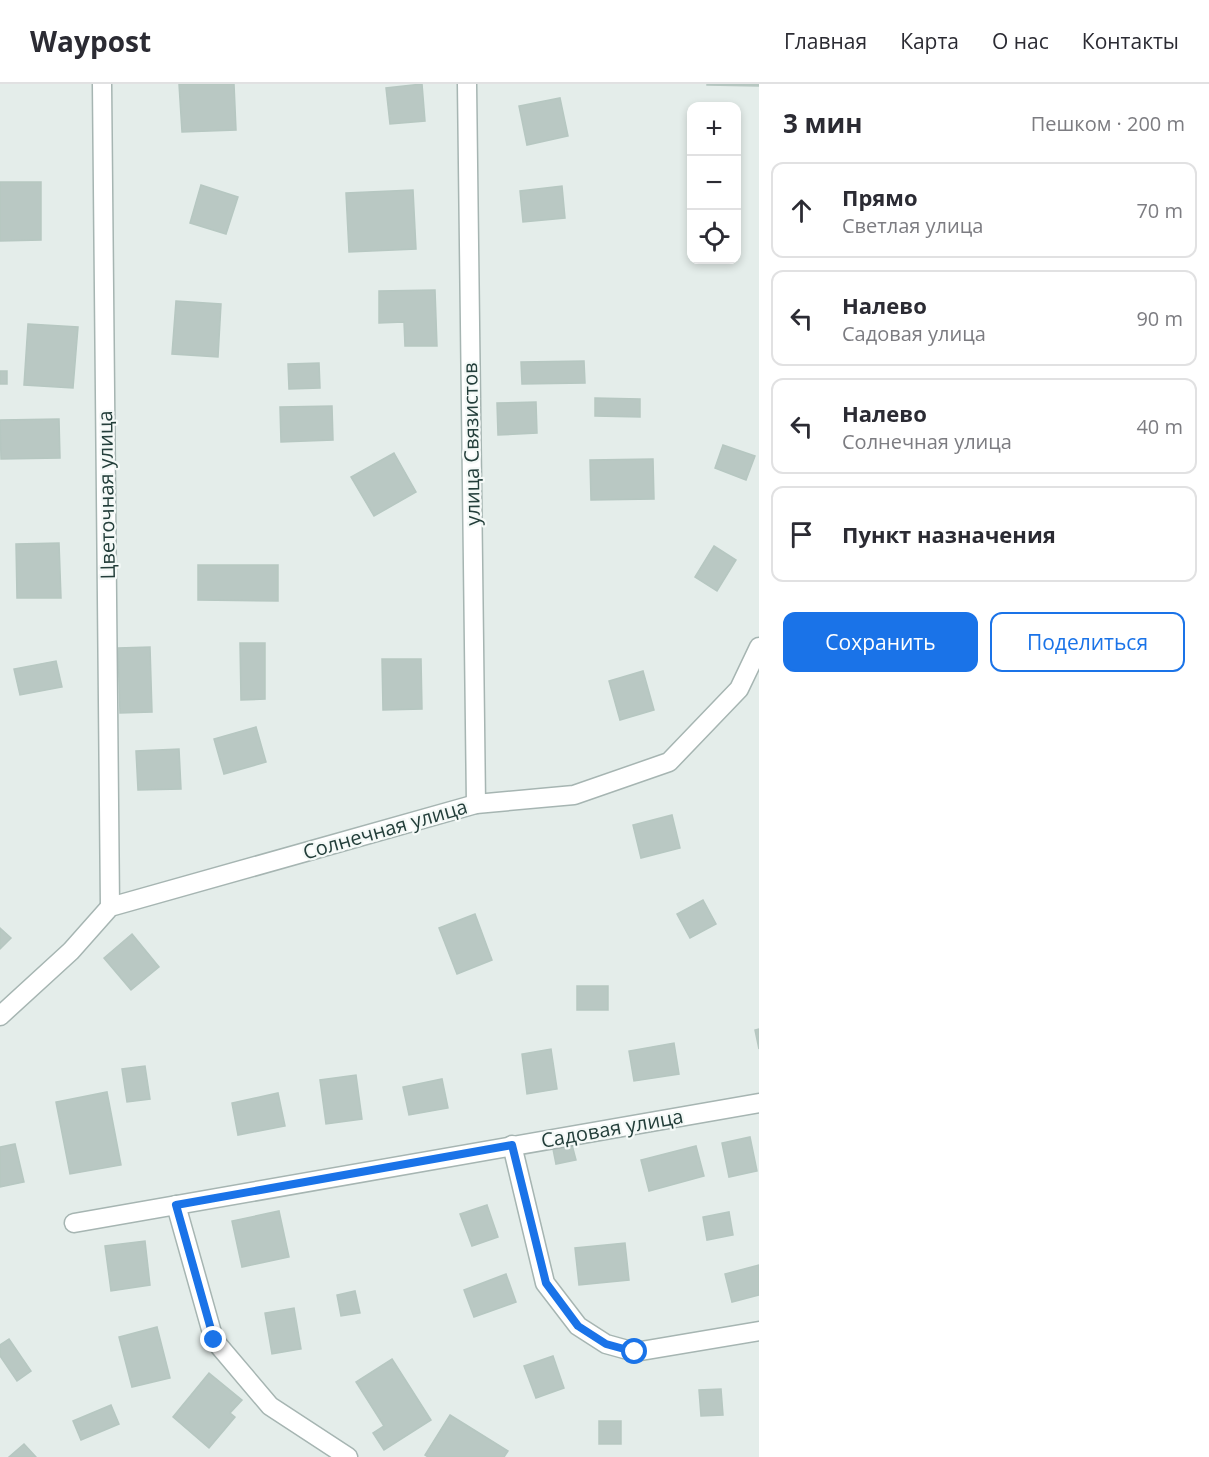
<!DOCTYPE html>
<html lang="ru">
<head>
<meta charset="utf-8">
<style>
	:root { --surface:#fff; --page:#f2f2f3; --text:#2b2b33; --muted:#7c7c81; --line:#e1e1e2; --accent:#1a73e8 }
	body { margin:0; font-family:"Open Sans",sans-serif; background:var(--page); color:var(--text) }
	.controls { position:absolute; right:18px; top:18px; display:grid; overflow:hidden; border-radius:12px; box-shadow:0 3px 9px #0003 }
	.controls button { width:54px; height:54px; display:grid; place-items:center; padding:0; border:0; border-bottom:2px solid var(--line); background:var(--surface); color:var(--text); font:30px sans-serif }
	.stop { position:absolute; width:18px; height:18px; margin:-14px; border:4px solid #1a73e8; border-radius:50%; background:#fff }
	.stop.end { background:#1a73e8; border-color:#fff; box-shadow:0 2px 6px #0008 }
	.list { margin:0; padding:0; list-style:none }
	h2 { display:flex; justify-content:space-between; align-items:center; height:78px; margin:0; padding:0 24px; font-size:26px }
	h2 small { font-size:20px; font-weight:400; color:var(--muted) }
	.list li { display:grid; grid-template-columns:39px 1fr auto; gap:18px; align-items:center; box-sizing:border-box; height:96px; margin:0 12px 12px; padding:0 12px; border:2px solid var(--line); border-radius:12px }
	.list b { display:block; font-size:22px; white-space:nowrap }
	.list p { margin:0; font-size:20px; white-space:nowrap; color:var(--muted) }
	.list em { font-size:20px; font-style:normal; color:var(--muted) }
	.actions { display:flex; gap:12px; padding:18px 24px }
	.actions a { flex:1; padding:14px 0; border:2px solid var(--accent); border-radius:12px; text-align:center; font-size:21px; color:var(--accent) }
	.actions .main { background:var(--accent); color:#fff }
	.icon { flex:none; width:33px; height:33px; fill:none; stroke:currentColor; stroke-width:2; stroke-linecap:round; stroke-linejoin:round }
	.map { position:relative; flex:none; width:759px; height:1373px; overflow:hidden }
	header { display:flex; align-items:center; gap:36px; box-sizing:border-box; height:84px; padding:0 30px; background:var(--surface); border-bottom:2px solid var(--line) }
	header strong { font-size:28px }
	nav { display:flex; gap:33px; margin-inline-start:auto; font-size:21px }
	main { display:flex }
	aside { flex:1; background:var(--surface) }
	.map>svg:first-child { display:block }
	.building { fill:#b9c8c3; stroke:#b6c7c1; stroke-width:1.5 }
	.lines { fill:none; stroke-linecap:round; stroke-linejoin:round }
	.minor-casing { stroke:#a6b5b2; stroke-width:21 }
	.minor { stroke:#fff; stroke-width:18 }
	.route { stroke:#1a73e8; stroke-width:8 }
	.labels { text-anchor:middle; dominant-baseline:central; stroke-width:4.5; stroke-linejoin:round; paint-order:stroke }
	.street-label { font-size:20px; fill:#233e3a; stroke:#f4f9f7 }
</style>
</head>
<body>
<header>
<strong>Waypost</strong>
<nav><a>Главная</a><a>Карта</a><a>О нас</a><a>Контакты</a></nav>
</header>
<main>
<div class="map">
<svg width="759" height="1373" viewBox="0 0 759 1373">
	<rect width="100%" height="100%" fill="#e4edea"/>
	<g class="building">
		<path d="M179,0H234L236,46L182,48Z"/>
		<path d="M422,0L425,37L390,40L386,4Z"/>
		<path d="M707,0H759V2L707,1Z"/>
		<path d="M560,14L568,52L527,61L519,22Z"/>
		<path d="M0,98H41V156L0,157Z"/>
		<path d="M201,101L238,113L226,150L190,139Z"/>
		<path d="M562,102L565,134L523,138L520,107Z"/>
		<path d="M413,106L416,165L349,168L346,109Z"/>
		<path d="M435,206L437,262H405L404,238L379,239V207Z"/>
		<path d="M176,217L221,220L218,273L172,270Z"/>
		<path d="M28,240L78,243L73,304L24,301Z"/>
		<path d="M584,277L585,299L522,300L521,278Z"/>
		<path d="M319,279L320,304L289,305L288,280Z"/>
		<rect x="0" y="287" width="7" height="13"/>
		<path d="M595,314L640,315V333L595,332Z"/>
		<path d="M536,318L537,349L498,351L497,319Z"/>
		<path d="M332,322L333,356L281,358L280,323Z"/>
		<path d="M59,335L60,374L1,375L0,336Z"/>
		<path d="M723,361L755,372L746,396L715,384Z"/>
		<path d="M394,369L416,408L374,432L351,393Z"/>
		<path d="M653,375L654,415L591,416L590,376Z"/>
		<path d="M59,459L61,514H17L16,460Z"/>
		<path d="M714,462L736,476L717,507L695,493Z"/>
		<path d="M198,481H278V517L198,516Z"/>
		<path d="M240,559H265V615L241,616Z"/>
		<path d="M150,563L152,628L120,629L118,564Z"/>
		<path d="M382,575H421L422,625L383,626Z"/>
		<path d="M56,577L62,603L20,611L14,585Z"/>
		<path d="M643,587L654,626L620,636L609,597Z"/>
		<path d="M256,643L266,678L224,690L214,655Z"/>
		<path d="M179,665L181,705L138,706L136,667Z"/>
		<path d="M672,731L680,764L641,774L633,741Z"/>
		<path d="M703,816L716,840L690,854L677,830Z"/>
		<path d="M475,830L492,876L457,890L439,844Z"/>
		<path d="M0,844L11,854L0,865Z"/>
		<path d="M132,850L159,883L131,906L104,874Z"/>
		<rect x="577" y="902" width="31" height="24"/>
		<path d="M759,945V965L755,946Z"/>
		<path d="M674,959L679,990L634,997L629,967Z"/>
		<path d="M551,965L557,1005L527,1010L522,970Z"/>
		<path d="M145,982L150,1015L127,1018L122,985Z"/>
		<path d="M356,991L362,1035L326,1040L320,996Z"/>
		<path d="M442,995L448,1024L409,1031L403,1003Z"/>
		<path d="M107,1008L121,1081L70,1090L56,1018Z"/>
		<path d="M278,1009L285,1042L238,1051L232,1019Z"/>
		<path d="M750,1053L757,1087L729,1093L722,1059Z"/>
		<path d="M15,1060L24,1098L0,1103V1063Z"/>
		<path d="M572,1061L576,1076L556,1080L553,1065Z"/>
		<path d="M696,1062L704,1092L649,1107L641,1076Z"/>
		<path d="M487,1121L498,1153L472,1162L460,1130Z"/>
		<path d="M279,1127L289,1173L242,1183L232,1137Z"/>
		<path d="M729,1128L733,1151L707,1156L703,1133Z"/>
		<path d="M145,1157L150,1201L111,1207L105,1162Z"/>
		<path d="M625,1159L629,1196L579,1201L575,1164Z"/>
		<path d="M759,1181V1211L732,1218L725,1190Z"/>
		<path d="M506,1190L516,1218L474,1233L464,1206Z"/>
		<path d="M355,1207L360,1229L341,1232L337,1211Z"/>
		<path d="M294,1224L301,1265L272,1270L265,1229Z"/>
		<path d="M157,1243L170,1294L132,1303L119,1253Z"/>
		<path d="M9,1255L31,1287L17,1297L0,1272V1261Z"/>
		<path d="M553,1272L564,1304L536,1314L524,1282Z"/>
		<path d="M392,1275L431,1336L384,1366L373,1349L384,1342L356,1298Z"/>
		<path d="M209,1289L242,1316L230,1329L235,1333L209,1364L173,1333Z"/>
		<path d="M721,1305L723,1331L701,1332L699,1306Z"/>
		<path d="M111,1321L119,1340L81,1356L73,1337Z"/>
		<path d="M450,1331L508,1367L504,1373H428L425,1371Z"/>
		<rect x="599" y="1337" width="22" height="23"/>
		<path d="M24,1360L36,1373H9Z"/>
	</g>
	<g class="lines">
		<g class="minor-casing">
			<g id="minor">
				<path d="M102,0L110,823"/>
				<path d="M467,0L476,720"/>
				<path d="M0,932L71,867L110,823L476,720L574,711L669,678L739,605L759,563"/>
				<path d="M512,1061L545,1199L578,1242L606,1260L635,1268L759,1247"/>
				<path d="M176,1121L214,1256L270,1322L348,1373"/>
				<path d="M74,1139L759,1019"/>
			</g>
		</g>
		<use href="#minor" class="minor"/>
	</g>
	<g class="lines">
		<path class="route" d="M214,1256L176,1121L512,1061L546,1199L578,1242L606,1260L635,1268"/>
	</g>
	<g class="labels">
		<g class="street-label">
			<text transform="translate(471 360) rotate(-91)">улица Связистов</text>
			<text transform="translate(106 411) rotate(-91)">Цветочная улица</text>
			<text transform="translate(385 745) rotate(-16)">Солнечная улица</text>
			<text transform="translate(612 1044) rotate(-10)">Садовая улица</text>
		</g>
	</g>
</svg>
<div class="controls">
<button>+</button>
<button>−</button>
<button><svg class="icon" aria-label="locate" viewBox="0 0 24 24"><circle cx="12" cy="12" r="6"/><path d="M12 2v4M12 18v4M2 12h4M18 12h4"/></svg></button>
</div>
<div class="stop" style="left:635px;top:1268px"></div>
<div class="stop end" style="left:214px;top:1256px"></div>
</div>
<aside>
<h2>3 мин<small>Пешком · 200 m</small></h2>
<ul class="list">
<li><svg class="icon" aria-label="ahead" viewBox="0 0 24 24"><path d="M12 20V5M6 11l6-6 6 6"/></svg><div><b>Прямо</b><p>Светлая улица</p></div><em>70 m</em></li>
<li><svg class="icon" aria-label="left" viewBox="0 0 24 24"><path d="M17 20v-9H6M10 6l-5 5 5 5"/></svg><div><b>Налево</b><p>Садовая улица</p></div><em>90 m</em></li>
<li><svg class="icon" aria-label="left" viewBox="0 0 24 24"><path d="M17 20v-9H6M10 6l-5 5 5 5"/></svg><div><b>Налево</b><p>Солнечная улица</p></div><em>40 m</em></li>
<li><svg class="icon" aria-label="arrive" viewBox="0 0 24 24"><path d="M6 21V4h12l-3 4 3 4H6"/></svg><div><b>Пункт назначения</b></div></li>
</ul>
<div class="actions"><a class="main">Сохранить</a><a>Поделиться</a></div>
</aside>
</main>
</body>
</html>
